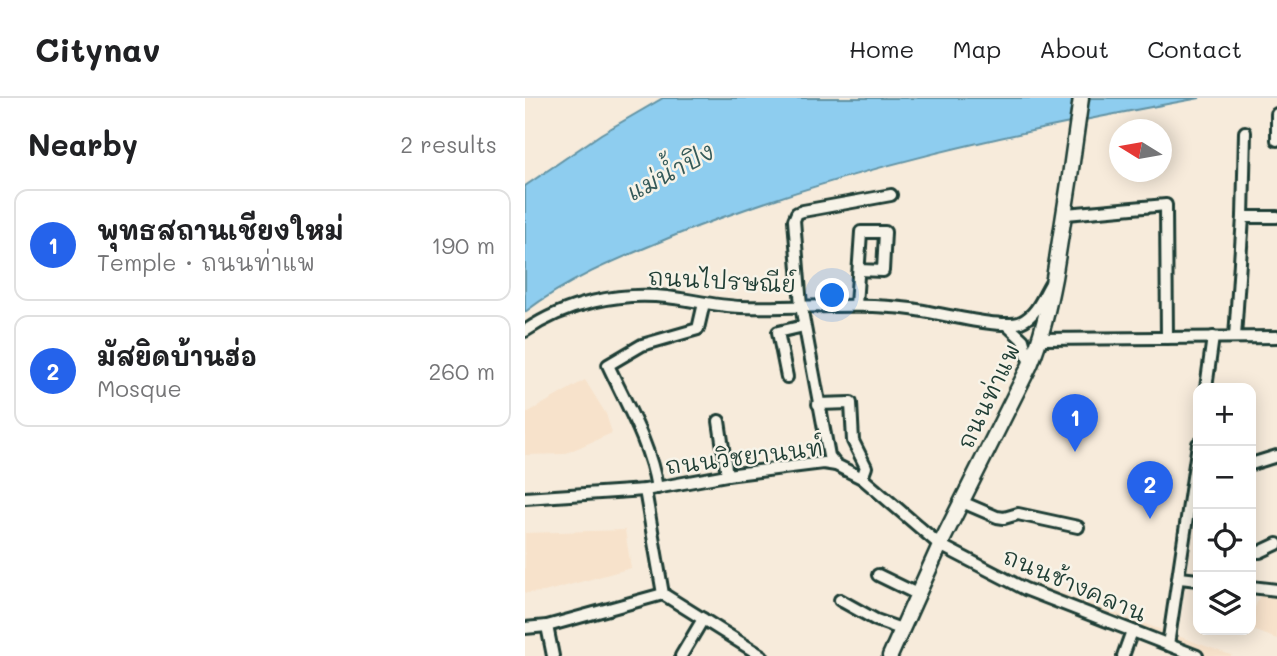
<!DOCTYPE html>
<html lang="en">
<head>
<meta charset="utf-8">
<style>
	:root { --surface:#fff; --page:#f2f2f2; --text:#202124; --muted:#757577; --line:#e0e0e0; --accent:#2563eb }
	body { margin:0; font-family:Mali,"Playpen Sans Thai",sans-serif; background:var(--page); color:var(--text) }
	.controls { position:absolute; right:21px; bottom:21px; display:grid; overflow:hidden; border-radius:14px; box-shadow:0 4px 18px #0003 }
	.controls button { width:63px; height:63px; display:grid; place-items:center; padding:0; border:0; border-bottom:2px solid var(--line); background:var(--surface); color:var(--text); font:35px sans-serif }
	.compass { position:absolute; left:584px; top:21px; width:63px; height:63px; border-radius:50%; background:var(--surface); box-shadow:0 4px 18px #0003; rotate:281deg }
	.you { position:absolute; left:308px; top:198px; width:24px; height:24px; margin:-18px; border:5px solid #fff; border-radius:50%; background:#1a73e8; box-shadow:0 0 0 10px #1a73e833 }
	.badge { display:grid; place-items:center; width:46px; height:46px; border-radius:50%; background:var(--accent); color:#fff; font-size:23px; font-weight:700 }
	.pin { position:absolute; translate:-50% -58px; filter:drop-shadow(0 2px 4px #0008) }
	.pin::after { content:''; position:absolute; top:37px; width:24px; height:21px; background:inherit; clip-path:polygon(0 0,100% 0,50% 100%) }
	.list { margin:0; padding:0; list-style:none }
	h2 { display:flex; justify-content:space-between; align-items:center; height:91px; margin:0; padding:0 28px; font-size:30px }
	h2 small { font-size:23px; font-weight:400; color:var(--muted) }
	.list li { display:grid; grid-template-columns:46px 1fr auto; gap:21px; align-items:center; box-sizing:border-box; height:112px; margin:0 14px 14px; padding:0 14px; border:2px solid var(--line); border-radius:14px }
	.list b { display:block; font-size:26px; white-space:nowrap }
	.list p { margin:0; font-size:23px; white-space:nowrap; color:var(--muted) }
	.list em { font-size:23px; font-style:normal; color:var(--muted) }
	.icon { flex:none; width:38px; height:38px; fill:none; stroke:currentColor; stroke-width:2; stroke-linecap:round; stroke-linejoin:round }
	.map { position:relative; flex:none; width:752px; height:558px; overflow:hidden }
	header { display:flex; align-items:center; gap:42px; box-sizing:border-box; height:98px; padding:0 35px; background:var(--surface); border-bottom:2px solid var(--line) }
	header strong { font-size:33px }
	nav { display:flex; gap:38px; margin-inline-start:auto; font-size:24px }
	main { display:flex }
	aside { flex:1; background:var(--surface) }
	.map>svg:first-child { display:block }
	.built { fill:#f7e2cb }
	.water { fill:#8ecdef; stroke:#6293a4; stroke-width:2 }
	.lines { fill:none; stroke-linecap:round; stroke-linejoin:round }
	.minor-casing { stroke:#1f3d34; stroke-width:16 }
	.major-casing { stroke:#1f3d34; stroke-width:19 }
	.minor { stroke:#f7f3e8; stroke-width:10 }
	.major { stroke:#f7f3e8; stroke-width:14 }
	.labels { text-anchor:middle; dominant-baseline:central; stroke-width:5; stroke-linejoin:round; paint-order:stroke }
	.street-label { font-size:23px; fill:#1f3d34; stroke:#f7f3e8 }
	.water-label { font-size:24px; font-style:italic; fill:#355a59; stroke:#f7f3e8 }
</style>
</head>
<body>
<header>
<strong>Citynav</strong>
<nav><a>Home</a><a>Map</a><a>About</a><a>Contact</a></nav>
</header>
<main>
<aside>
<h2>Nearby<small>2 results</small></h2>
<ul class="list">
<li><span class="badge">1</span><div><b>พุทธสถานเชียงใหม่</b><p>Temple · ถนนท่าแพ</p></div><em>190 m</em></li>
<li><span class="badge">2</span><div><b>มัสยิดบ้านฮ่อ</b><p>Mosque</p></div><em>260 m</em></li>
</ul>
</aside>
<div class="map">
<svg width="752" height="558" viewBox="0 0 752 558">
	<rect width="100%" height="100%" fill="#f7ebdb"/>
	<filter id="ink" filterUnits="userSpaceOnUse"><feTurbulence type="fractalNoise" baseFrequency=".0143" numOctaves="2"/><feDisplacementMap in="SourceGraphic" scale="14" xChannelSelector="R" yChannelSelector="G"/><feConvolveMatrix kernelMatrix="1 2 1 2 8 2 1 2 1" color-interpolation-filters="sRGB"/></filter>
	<g filter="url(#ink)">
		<g class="built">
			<path d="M60,282L81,316L87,335L39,356L0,357V316Z"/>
			<path d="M100,432L106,470L19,494L0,495V435Z"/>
			<path d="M510,486L708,558H652L504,498Z"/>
			<path d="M737,493L752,498V541L726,531V519Z"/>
		</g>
		<path class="water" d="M138,0H675C498,32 319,70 151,137C98,159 46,179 0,214V88L76,36Z"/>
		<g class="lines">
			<g class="minor-casing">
				<g id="minor">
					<path d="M752,16V42"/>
					<path d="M541,116L641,107L642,240"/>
					<path d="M718,119L720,34"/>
					<path d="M331,207L336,134H360L358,173L334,172"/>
					<path d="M482,227L498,242L505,267"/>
					<path d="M0,233C41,205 93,194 142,199C167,202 191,208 216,209C273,211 330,204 386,211C411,214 477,232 496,224C511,218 518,199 525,187"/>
					<path d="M710,239L718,119H752"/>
					<path d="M516,241L752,239"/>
					<path d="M262,279L253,234L279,228"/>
					<path d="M681,290L688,239"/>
					<path d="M293,306L326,305L328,343L341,369L337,380"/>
					<path d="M194,323L202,377"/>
					<path d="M726,366L752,358"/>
					<path d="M311,367L304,358L276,208L269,122L272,115L278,113L366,97"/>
					<path d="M132,390C125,346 102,308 83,267L117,247L173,231L179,205"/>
					<path d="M120,392L138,496"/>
					<path d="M0,400L120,392L202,377L298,365L311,367L337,380L415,447L500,491L672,558"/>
					<path d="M437,404L472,419L479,420L493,416L553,429"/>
					<path d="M726,454H735L752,446"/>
					<path d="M353,477L392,496"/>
					<path d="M655,480L673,482"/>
					<path d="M726,489L752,492"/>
					<path d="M315,502L351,522L376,531"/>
					<path d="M22,528L28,558"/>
					<path d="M0,530L22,528L138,496L237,558"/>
					<path d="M643,547L673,346"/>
					<path d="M156,558L178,521"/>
					<path d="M598,558L607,533"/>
				</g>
			</g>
			<g class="major-casing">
				<path id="major" d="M365,558L415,447L505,267C517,238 523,211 529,180C539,120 548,60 556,0"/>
			</g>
			<use href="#minor" class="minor"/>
			<use href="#major" class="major"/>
		</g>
	</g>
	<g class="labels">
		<g class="street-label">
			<text transform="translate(197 182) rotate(3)">ถนนไปรษณีย์</text>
			<text transform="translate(463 298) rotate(-64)">ถนนท่าแพ</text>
			<text transform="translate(219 358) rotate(-7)">ถนนวิชยานนท์</text>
			<text transform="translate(550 486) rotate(23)">ถนนช้างคลาน</text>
		</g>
		<g class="water-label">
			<text transform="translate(145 73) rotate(-28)">แม่น้ำปิง</text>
		</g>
	</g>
</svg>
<div class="controls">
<button>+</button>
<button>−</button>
<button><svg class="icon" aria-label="locate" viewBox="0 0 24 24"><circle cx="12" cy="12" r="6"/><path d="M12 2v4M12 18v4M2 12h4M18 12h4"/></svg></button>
<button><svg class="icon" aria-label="layers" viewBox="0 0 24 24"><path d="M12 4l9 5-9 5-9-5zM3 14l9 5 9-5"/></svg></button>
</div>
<svg class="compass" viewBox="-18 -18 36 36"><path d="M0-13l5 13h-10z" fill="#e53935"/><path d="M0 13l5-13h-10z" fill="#757577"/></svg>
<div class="you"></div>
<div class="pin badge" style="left:550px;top:354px">1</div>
<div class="pin badge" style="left:625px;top:421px">2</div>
</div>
</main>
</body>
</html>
